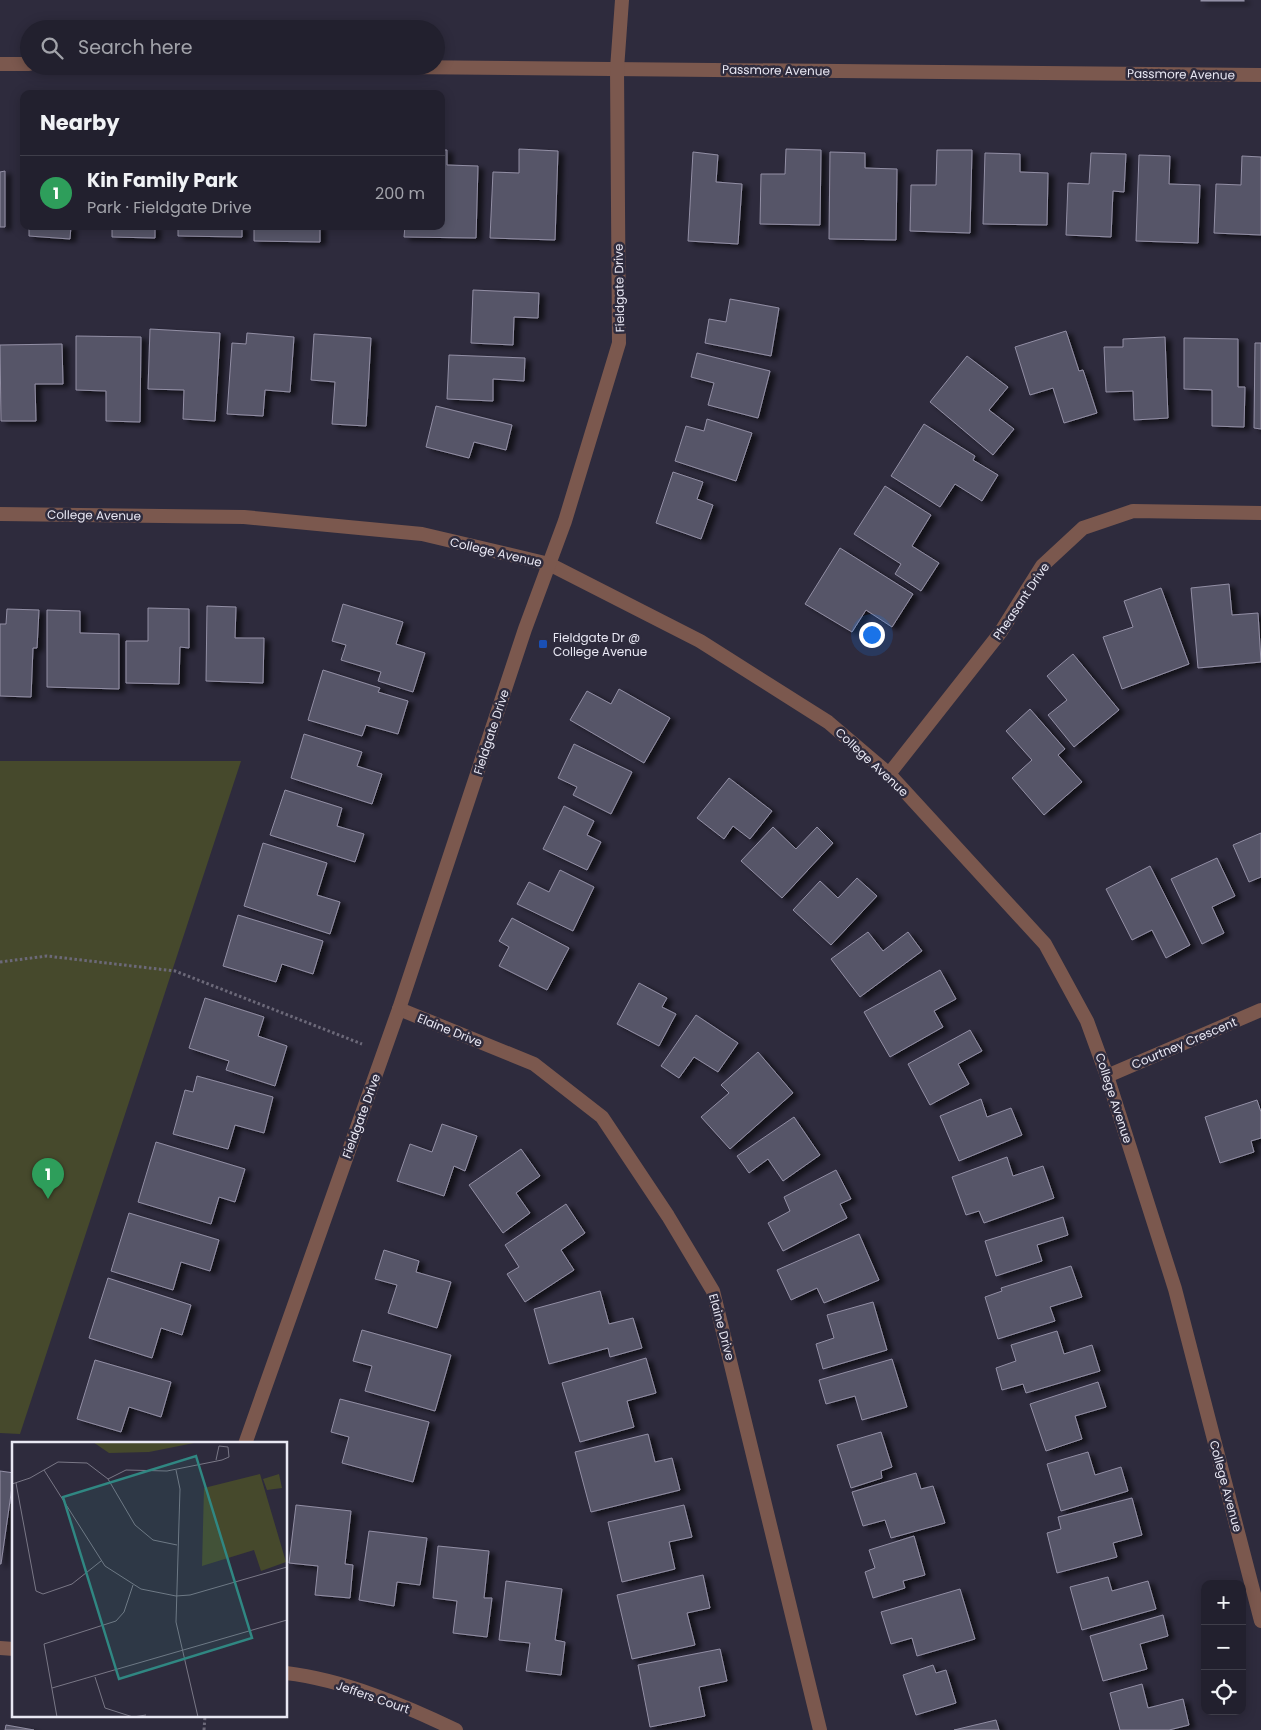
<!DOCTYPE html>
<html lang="en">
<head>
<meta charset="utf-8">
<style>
	:root { --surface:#22202e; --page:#2e2d3a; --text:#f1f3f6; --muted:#a2a3aa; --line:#3f3e4a; --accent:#8c9099 }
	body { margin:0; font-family:Poppins,sans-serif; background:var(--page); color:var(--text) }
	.controls { position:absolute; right:15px; bottom:15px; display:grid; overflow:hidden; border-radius:10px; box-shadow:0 2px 12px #0003 }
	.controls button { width:45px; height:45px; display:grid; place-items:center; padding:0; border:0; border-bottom:1px solid var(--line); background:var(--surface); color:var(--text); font:25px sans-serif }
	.you { position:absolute; left:871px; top:634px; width:18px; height:18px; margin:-12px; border:4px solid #fff; border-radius:50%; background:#1a73e8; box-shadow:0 0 0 8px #1a73e833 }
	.badge { display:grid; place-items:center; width:32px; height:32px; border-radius:50%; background:var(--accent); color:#fff; font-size:16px; font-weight:700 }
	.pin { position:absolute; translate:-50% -41px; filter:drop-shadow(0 1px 2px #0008) }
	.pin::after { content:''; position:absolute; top:26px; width:18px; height:15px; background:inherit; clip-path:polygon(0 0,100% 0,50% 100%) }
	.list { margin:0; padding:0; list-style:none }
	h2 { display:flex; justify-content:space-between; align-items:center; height:65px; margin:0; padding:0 20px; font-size:21px }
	h2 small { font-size:16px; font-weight:400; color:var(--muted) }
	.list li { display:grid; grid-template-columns:32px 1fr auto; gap:15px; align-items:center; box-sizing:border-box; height:75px; padding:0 20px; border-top:1px solid var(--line) }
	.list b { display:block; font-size:19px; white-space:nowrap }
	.list p { margin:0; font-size:16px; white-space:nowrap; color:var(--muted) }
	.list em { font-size:16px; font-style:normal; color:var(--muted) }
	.icon { flex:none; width:28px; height:28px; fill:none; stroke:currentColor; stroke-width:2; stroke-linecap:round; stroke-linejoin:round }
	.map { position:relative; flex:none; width:1261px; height:1730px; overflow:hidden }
	.search { position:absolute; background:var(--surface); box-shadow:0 2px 12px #0003; left:20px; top:20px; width:425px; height:55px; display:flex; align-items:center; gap:12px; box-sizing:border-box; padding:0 18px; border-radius:28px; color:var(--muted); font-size:19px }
	.panel { position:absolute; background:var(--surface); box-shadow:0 2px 12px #0003; left:20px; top:90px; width:425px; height:140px; border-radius:10px }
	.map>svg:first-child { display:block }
	.green { fill:#46492c }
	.building { fill:#575467; stroke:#928fa5; filter:url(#shadow) }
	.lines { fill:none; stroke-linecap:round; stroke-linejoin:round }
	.path { stroke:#6c6979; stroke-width:3; stroke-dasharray:2.5 2.5; stroke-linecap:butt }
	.minor { stroke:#7b584e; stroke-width:14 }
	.transit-dot { fill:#1a4fb4; stroke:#2e2b3d; stroke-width:2 }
	.labels { text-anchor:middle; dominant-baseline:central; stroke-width:5; stroke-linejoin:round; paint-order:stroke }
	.street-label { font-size:12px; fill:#e9e8f4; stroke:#2e2b3d }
	.poi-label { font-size:12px; fill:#e9e8f4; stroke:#2e2b3d; text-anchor:start }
	.inset-road { fill:none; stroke:#797786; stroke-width:1 }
	.view { fill:#308782; fill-opacity:0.15; stroke:#308782; stroke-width:2.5 }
	.inset-edge { fill:none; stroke:#e9e8f4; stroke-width:2.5 }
</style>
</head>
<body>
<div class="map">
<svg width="1261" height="1730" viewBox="0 0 1261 1730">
	<defs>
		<filter id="shadow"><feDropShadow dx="5.5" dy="3" stdDeviation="2.5" flood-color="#0009"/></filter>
	</defs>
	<rect width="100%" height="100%" fill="#2e2b3d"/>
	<path class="green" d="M0,761H241L20,1434L0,1433Z"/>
	<g class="building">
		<rect x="1201" y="0" width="43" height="1"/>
		<path d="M519,149L558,151L555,240L490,238L493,172L519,173Z"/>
		<path d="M786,149L821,150L820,225L760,224L761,174H785Z"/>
		<path d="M441,150H447V165L478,166L476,238L404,237L405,226H441Z"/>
		<path d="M937,150H972L970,233L910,231L911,185H936Z"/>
		<path d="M693,152L718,155L716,182L742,184L738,244L688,241Z"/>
		<path d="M830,152L865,153V168L897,169L896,240L829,239Z"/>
		<path d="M985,153L1020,154V172L1048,173L1047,225L983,224Z"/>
		<path d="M1091,153L1126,154L1124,192L1113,191L1111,237L1066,235L1068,183L1089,184Z"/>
		<path d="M1139,155L1170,156L1169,184L1200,185L1198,243L1136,241Z"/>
		<path d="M1242,156L1261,157V235L1214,233L1216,184L1241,185Z"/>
		<path d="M5,171V227H0V172Z"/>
		<path d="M29,226H71L70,239L29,236Z"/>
		<path d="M112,226H155V238L112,237Z"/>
		<path d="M178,226H242V237L178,236Z"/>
		<path d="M254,226H320V242L254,241Z"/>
		<path d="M473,290L539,293L538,318L514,317L513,345L471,343Z"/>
		<path d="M730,299L779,308L771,356L705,343L709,319L726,322Z"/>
		<path d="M150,329L220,333L215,421L183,419L184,390L148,389Z"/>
		<path d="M1066,331L1079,371L1083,370L1097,413L1064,423L1053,388L1030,395L1015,347Z"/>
		<path d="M247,333L294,337L290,392L265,390L263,416L227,414L232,343L246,344Z"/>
		<path d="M314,334L371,338L366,426L332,424L335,382L311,380Z"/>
		<path d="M76,336L141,337L140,422L106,421V391L76,390Z"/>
		<path d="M1165,337L1168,418L1134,420L1133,391L1106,392L1104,347H1123V339Z"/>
		<path d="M1184,338L1238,339V387H1245L1244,427L1212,426V390L1184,389Z"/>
		<path d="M1255,343H1261V429L1254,428Z"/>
		<path d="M62,344L63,384H35L36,421H1L0,345Z"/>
		<path d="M697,353L770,371L758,418L708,405L714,383L691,377Z"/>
		<path d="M449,355L525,358L524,381L493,379V401L447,399Z"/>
		<path d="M967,356L1008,387L989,410L1014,429L993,455L930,402Z"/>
		<path d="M436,406L512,425L506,450L474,442L469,458L426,447Z"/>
		<path d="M707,419L752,433L736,481L675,461L686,426L704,431Z"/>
		<path d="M924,424L975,456L973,460L998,475L982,501L955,484L940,507L891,476Z"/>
		<path d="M673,472L703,482L697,499L713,505L701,539L656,523Z"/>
		<path d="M885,486L931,515L912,546L939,563L921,591L895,574L901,564L854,534Z"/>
		<path d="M840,548L913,594L892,627L866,610L852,632L805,604Z"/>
		<path d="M1229,584L1232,615L1258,613L1261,662L1198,668L1191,588Z"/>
		<path d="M1161,588L1189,664L1122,689L1103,637L1133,627L1124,601Z"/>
		<path d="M343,604L403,622L396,644L425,653L413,692L378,681L381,672L341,660L346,645L332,641Z"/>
		<path d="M207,606L236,607L235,638H264L263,683L206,681Z"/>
		<path d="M148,608L189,609V648L180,647L179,684L126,683V641H148Z"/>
		<path d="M7,609L39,610L37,648H33L31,697L0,696V624H6Z"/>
		<path d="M47,610L80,611V633L119,634V689L47,687Z"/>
		<path d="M1073,654L1119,710L1074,747L1048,715L1067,700L1047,676Z"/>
		<path d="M323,670L380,688L378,692L408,701L398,734L366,725L362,736L308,720Z"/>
		<path d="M619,689L670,718L644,763L570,720L587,691L611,704Z"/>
		<path d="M1030,709L1065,749L1058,755L1082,782L1044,815L1012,778L1032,760L1006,731Z"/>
		<path d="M304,734L362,752L357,766L382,774L372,804L291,778Z"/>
		<path d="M574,744L632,772L611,814L573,795L577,787L558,778Z"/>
		<path d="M729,778L772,811L750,839L733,826L724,839L697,818Z"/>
		<path d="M285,790L342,808L337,826L364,834L355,862L270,835Z"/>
		<path d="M564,806L594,821L587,835L601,842L587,870L543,849Z"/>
		<path d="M773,827L796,849L817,827L833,843L782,898L741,861Z"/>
		<path d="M1261,833V877L1249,882L1233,845Z"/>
		<path d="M263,843L327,863L317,895L340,902L330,934L244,906Z"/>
		<path d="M1217,858L1235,896L1212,907L1224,933L1202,944L1171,879Z"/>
		<path d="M1150,866L1190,945L1166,958L1152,930L1132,940L1106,889Z"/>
		<path d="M560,870L594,887L573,931L517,904L529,882L549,892Z"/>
		<path d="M857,878L877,896L831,945L793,910L820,881L838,898Z"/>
		<path d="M238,915L323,941L313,974L282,964L276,982L223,966Z"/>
		<path d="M512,918L569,948L547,990L499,966L509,947L499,941Z"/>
		<path d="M868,932L883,951L908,932L922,951L860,997L831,959Z"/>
		<path d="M940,970L956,999L934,1011L943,1027L890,1057L864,1012Z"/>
		<path d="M639,983L667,998L662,1007L676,1014L659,1046L617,1024Z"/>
		<path d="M205,998L264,1017L258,1036L287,1046L275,1086L226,1070L229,1061L189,1048Z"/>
		<path d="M696,1015L738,1043L718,1072L694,1057L679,1078L661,1066Z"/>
		<path d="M970,1030L982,1051L958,1064L969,1084L930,1105L908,1064Z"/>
		<path d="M758,1052L793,1093L730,1149L701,1117L729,1093L721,1085Z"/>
		<path d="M197,1076L273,1097L264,1133L235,1125L228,1149L173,1134L185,1090L193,1092Z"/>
		<path d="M981,1099L987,1117L1011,1108L1022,1135L959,1161L940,1116Z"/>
		<path d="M1257,1100L1261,1112V1138L1251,1141L1254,1152L1220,1163L1205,1117Z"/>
		<path d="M794,1117L820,1155L783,1181L768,1159L749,1173L737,1156Z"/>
		<path d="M442,1124L477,1136L465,1171L454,1166L444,1196L397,1181L410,1144L432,1152Z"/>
		<path d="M156,1142L245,1169L235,1202L219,1197L211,1224L138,1202Z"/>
		<path d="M521,1149L540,1176L516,1193L530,1213L503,1233L469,1185Z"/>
		<path d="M1007,1157L1013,1176L1043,1166L1054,1198L984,1223L979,1211L966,1215L952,1177Z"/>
		<path d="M836,1170L851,1199L840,1204L847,1218L783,1251L768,1223L790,1211L784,1197Z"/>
		<path d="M566,1204L585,1233L561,1250L574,1270L525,1302L507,1274L519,1267L505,1245Z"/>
		<path d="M129,1213L219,1240L210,1271L181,1262L173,1290L111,1271Z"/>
		<path d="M1063,1217L1068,1235L1037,1245L1042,1261L996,1276L985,1241Z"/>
		<path d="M859,1234L879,1280L824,1303L817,1288L791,1300L777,1270Z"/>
		<path d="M384,1250L419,1261L416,1272L451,1282L437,1328L388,1313L397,1285L375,1279Z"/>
		<path d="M1071,1266L1082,1297L1050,1307L1055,1321L998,1339L985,1297L1002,1291L1001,1288Z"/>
		<path d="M108,1278L191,1305L182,1335L161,1328L152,1358L89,1338Z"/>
		<path d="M600,1291L609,1324L633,1318L642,1348L610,1357L608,1348L549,1364L534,1309Z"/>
		<path d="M873,1302L887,1350L823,1369L816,1344L834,1338L827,1315Z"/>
		<path d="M362,1330L451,1355L435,1411L365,1391L372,1366L353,1361Z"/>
		<path d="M1057,1331L1064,1354L1092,1345L1100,1371L1026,1393L1023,1384L1002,1390L996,1368L1016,1361L1011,1345Z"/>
		<path d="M646,1358L656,1393L627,1401L634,1427L580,1442L562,1383Z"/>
		<path d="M892,1359L907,1407L862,1420L855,1396L826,1404L819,1380Z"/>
		<path d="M95,1360L171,1382L161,1417L129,1407L121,1432L77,1419Z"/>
		<path d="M1098,1382L1106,1407L1075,1416L1082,1439L1046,1451L1030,1404Z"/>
		<path d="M340,1399L429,1422L413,1482L342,1463L349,1437L331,1432Z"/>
		<path d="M881,1432L892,1467L881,1471L882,1478L851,1488L837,1445Z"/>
		<path d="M648,1434L655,1462L672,1458L680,1490L591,1512L575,1452Z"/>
		<path d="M1088,1452L1095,1475L1121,1467L1128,1491L1061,1511L1047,1464Z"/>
		<path d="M0,1471L14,1473L1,1564H0Z"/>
		<path d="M916,1473L921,1489L933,1486L945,1523L891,1538L885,1520L863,1526L852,1492Z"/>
		<path d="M1132,1498L1142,1535L1113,1543L1117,1557L1057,1573L1047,1533L1061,1529L1058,1517Z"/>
		<path d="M296,1505L351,1511L345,1564L353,1565L350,1598L315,1595L318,1566L289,1563Z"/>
		<path d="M684,1505L692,1537L669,1542L675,1569L622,1582L608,1522Z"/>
		<path d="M369,1531L427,1538L420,1585L397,1582L394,1606L359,1600Z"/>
		<path d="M914,1536L925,1575L903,1581L905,1588L873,1598L865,1572L875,1568L869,1550Z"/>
		<path d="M438,1546L489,1551L484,1598H492L487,1637L453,1633L457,1601L433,1598Z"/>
		<path d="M703,1575L710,1608L687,1613L695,1645L632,1659L617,1595Z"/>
		<path d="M1108,1577L1112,1591L1148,1581L1156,1609L1082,1630L1070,1587Z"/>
		<path d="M506,1581L562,1589L555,1640L565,1642L561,1675L526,1671L530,1643L499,1640Z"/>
		<path d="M960,1589L975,1639L917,1656L912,1638L891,1644L881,1612Z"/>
		<path d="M1163,1615L1168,1636L1140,1644L1147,1669L1103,1681L1090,1636Z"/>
		<path d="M720,1649L727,1681L699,1687L705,1716L650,1727L638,1665Z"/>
		<path d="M933,1665L936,1673L946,1670L956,1703L916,1715L903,1675Z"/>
		<path d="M1142,1684L1148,1708L1183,1699L1189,1725L1169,1730H1120L1110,1693Z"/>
		<path d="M996,1720L999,1730H954Z"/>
		<path d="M6,1725L34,1730H5Z"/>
	</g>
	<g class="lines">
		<g class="path">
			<path d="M0,962L47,956L175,971L362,1044"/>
			<path d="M204,1730L205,1716"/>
		</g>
		<g class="minor">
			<path d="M0,64H29"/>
			<path d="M292,66L1261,75"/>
			<path d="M0,514L244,517L422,534L549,564L700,641L828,722L889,774L1045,944L1087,1021L1107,1076L1175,1289L1261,1621"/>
			<path d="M889,774L1000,633L1042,566L1083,528L1133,511L1261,513"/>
			<path d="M399,1009L534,1064L602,1117L668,1216L713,1291L820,1730"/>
			<path d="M1107,1076L1261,1010"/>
			<path d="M245,1444L399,1009L525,629L565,521L619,343L617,69L622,0"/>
			<path d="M0,1648L14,1649"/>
			<path d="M286,1673C344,1680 404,1705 456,1730"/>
		</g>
	</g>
	<rect class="transit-dot" x="538" y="639" width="10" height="10" rx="2.5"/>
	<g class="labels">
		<g class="street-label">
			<text transform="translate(776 70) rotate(1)">Passmore Avenue</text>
			<text transform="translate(1181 74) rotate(1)">Passmore Avenue</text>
			<text transform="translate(619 288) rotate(-91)">Fieldgate Drive</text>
			<text transform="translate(94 515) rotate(1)">College Avenue</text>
			<text transform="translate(496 552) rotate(13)">College Avenue</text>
			<text transform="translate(1021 601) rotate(-56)">Pheasant Drive</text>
			<text transform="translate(491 732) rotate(-72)">Fieldgate Drive</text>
			<text transform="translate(872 762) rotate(43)">College Avenue</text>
			<text transform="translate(450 1030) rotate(22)">Elaine Drive</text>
			<text transform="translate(1184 1043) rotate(-23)">Courtney Crescent</text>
			<text transform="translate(1114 1098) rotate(72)">College Avenue</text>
			<text transform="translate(361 1116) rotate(-70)">Fieldgate Drive</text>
			<text transform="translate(722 1327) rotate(75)">Elaine Drive</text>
			<text transform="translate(1226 1486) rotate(75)">College Avenue</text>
			<text transform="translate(373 1697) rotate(19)">Jeffers Court</text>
		</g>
		<g class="poi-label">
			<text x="553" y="637">Fieldgate Dr @<tspan x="553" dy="14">College Avenue</tspan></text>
		</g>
	</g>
	<g transform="translate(12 1442)">
		<rect width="275" height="275" fill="#2e2b3d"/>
		<path d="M81,0H187L137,10L97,11ZM248,32L274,120L249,129L242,108L190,124L192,46ZM267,32L270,46L255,48L251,37Z" fill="#46492c"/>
		<path class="inset-road" d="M32,28L93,124L129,147L164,154L178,153L275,125M164,28L168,47L164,180L186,275M96,37L114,28L155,29L210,18L217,15L216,5L207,4L204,18M4,41L24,149L31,152L60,142L89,119M0,42L18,36L46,20L75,21L96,37L123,83L141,98L165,103M83,235L93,266L121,275L134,273M40,246L275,178M45,275L32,202L104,179L112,170L121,143"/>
		<path class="view" d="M184,14L240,196L107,237L51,55Z"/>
		<rect width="275" height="275" class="inset-edge"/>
	</g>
</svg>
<div class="controls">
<button>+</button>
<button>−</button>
<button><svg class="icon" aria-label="locate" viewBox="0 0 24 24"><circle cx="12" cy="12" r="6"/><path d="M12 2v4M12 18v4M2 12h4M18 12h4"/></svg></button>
</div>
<div class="you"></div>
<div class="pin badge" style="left:48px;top:1199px;background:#2e9e5b">1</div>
<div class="search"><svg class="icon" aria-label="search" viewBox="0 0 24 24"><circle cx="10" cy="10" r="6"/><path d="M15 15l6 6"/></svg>Search here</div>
<section class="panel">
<h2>Nearby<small></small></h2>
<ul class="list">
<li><span class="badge" style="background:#2e9e5b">1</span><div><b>Kin Family Park</b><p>Park · Fieldgate Drive</p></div><em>200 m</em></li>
</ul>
</section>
</div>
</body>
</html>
